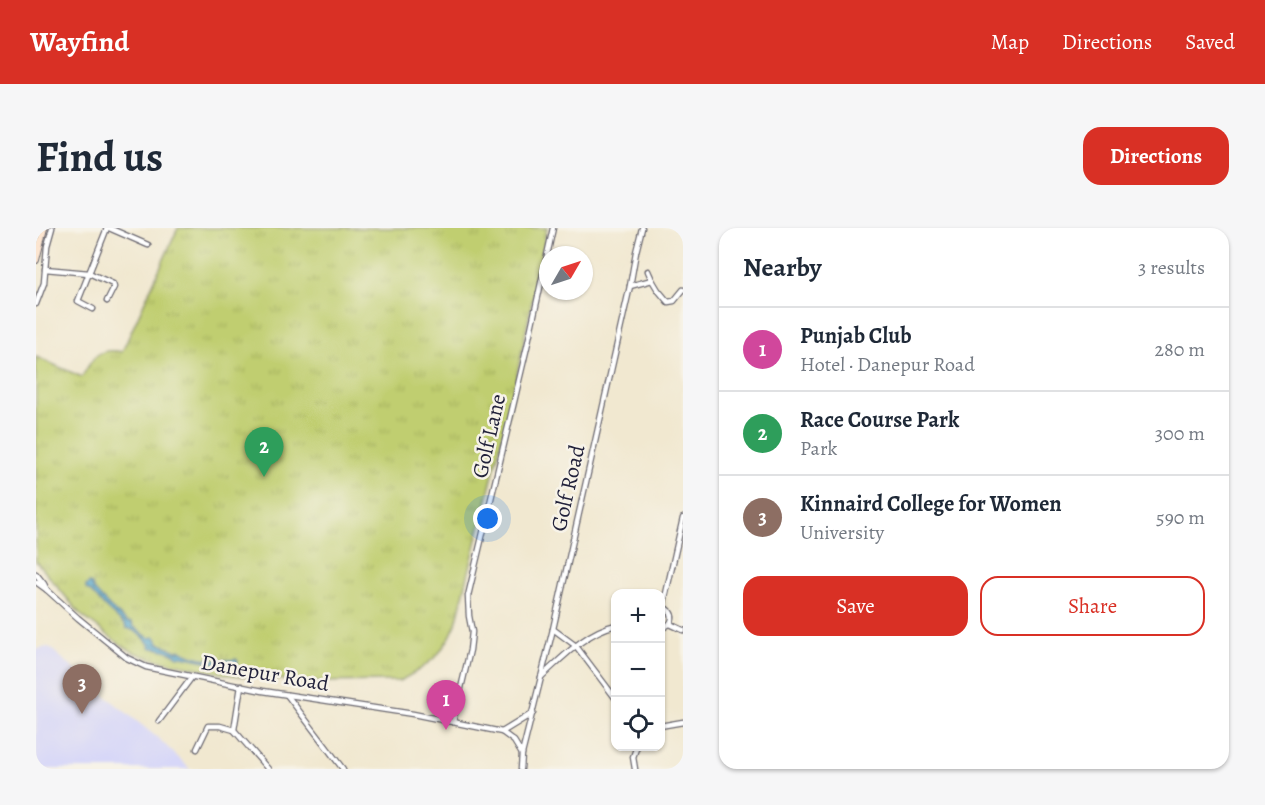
<!DOCTYPE html>
<html lang="en">
<head>
<meta charset="utf-8">
<style>
	:root { --surface:#fff; --page:#f6f6f7; --text:#1f2937; --muted:#747a83; --line:#e0e1e3; --accent:#d93025 }
	body { margin:0; font-family:Alegreya,serif; background:var(--page); color:var(--text) }
	.controls { position:absolute; right:18px; bottom:18px; display:grid; overflow:hidden; border-radius:12px; box-shadow:0 2px 4px #0004 }
	.controls button { width:54px; height:54px; display:grid; place-items:center; padding:0; border:0; border-bottom:2px solid var(--line); background:var(--surface); color:var(--text); font:30px sans-serif }
	.compass { position:absolute; left:503px; top:18px; width:54px; height:54px; border-radius:50%; background:var(--surface); box-shadow:0 2px 4px #0004; rotate:51deg }
	.you { position:absolute; left:452px; top:291px; width:21px; height:21px; margin:-15px; border:4px solid #fff; border-radius:50%; background:#1a73e8; box-shadow:0 0 0 9px #1a73e833 }
	.badge { display:grid; place-items:center; width:39px; height:39px; border-radius:50%; background:var(--accent); color:#fff; font-size:20px; font-weight:700 }
	.pin { position:absolute; translate:-50% -50px; filter:drop-shadow(0 2px 3px #0008) }
	.pin::after { content:''; position:absolute; top:32px; width:21px; height:18px; background:inherit; clip-path:polygon(0 0,100% 0,50% 100%) }
	.list { margin:0; padding:0; list-style:none }
	h2 { display:flex; justify-content:space-between; align-items:center; height:78px; margin:0; padding:0 24px; font-size:26px }
	h2 small { font-size:20px; font-weight:400; color:var(--muted) }
	.list li { display:grid; grid-template-columns:39px 1fr auto; gap:18px; align-items:center; box-sizing:border-box; height:84px; padding:0 24px; border-top:2px solid var(--line) }
	.list b { display:block; font-size:22px; white-space:nowrap }
	.list p { margin:0; font-size:20px; white-space:nowrap; color:var(--muted) }
	.list em { font-size:20px; font-style:normal; color:var(--muted) }
	.actions { display:flex; gap:12px; padding:18px 24px }
	.actions a { flex:1; padding:14px 0; border:2px solid var(--accent); border-radius:18px; text-align:center; font-size:21px; color:var(--accent) }
	.actions .main { background:var(--accent); color:#fff }
	.icon { flex:none; width:33px; height:33px; fill:none; stroke:currentColor; stroke-width:2; stroke-linecap:round; stroke-linejoin:round }
	.map { position:relative; flex:none; width:647px; height:541px; overflow:hidden; border-radius:18px }
	header { display:flex; align-items:center; gap:36px; box-sizing:border-box; height:84px; padding:0 30px; background:var(--accent); color:#fff }
	header strong { font-size:28px }
	nav { display:flex; gap:33px; margin-inline-start:auto; font-size:21px }
	.intro { display:flex; align-items:center; justify-content:space-between; box-sizing:border-box; height:144px; padding:0 36px }
	h1 { margin:0; font-size:42px }
	.button { padding:15px 27px; border-radius:18px; background:var(--accent); color:#fff; font-size:21px; font-weight:700 }
	main { display:flex; gap:36px; padding:0 36px }
	aside { flex:1; background:var(--surface); border-radius:18px; box-shadow:0 2px 4px #0004 }
	.map>svg:first-child { display:block }
	.built { fill:#d7d7f8 }
	.park { fill:url(#park-tufts); stroke:#717855; stroke-width:1.5 }
	.water { fill:url(#water-rules); stroke:#386483; stroke-width:1.5 }
	.lines { fill:none; stroke-linecap:round; stroke-linejoin:round }
	.street-casing { stroke:#6a676f; stroke-width:7 }
	.secondary-casing { stroke:#6a676f; stroke-width:8 }
	.street { stroke:#fff; stroke-width:4.5 }
	.secondary { stroke:#fce5d0; stroke-width:6 }
	.labels { text-anchor:middle; dominant-baseline:central; stroke-width:5; stroke-linejoin:round; paint-order:stroke }
	.street-label { font-size:22px; fill:#22223b; stroke:#f7f3e8 }
</style>
</head>
<body>
<header>
<strong>Wayfind</strong>
<nav><a>Map</a><a>Directions</a><a>Saved</a></nav>
</header>
<div class="intro"><h1>Find us</h1><a class="button">Directions</a></div>
<main>
<div class="map">
<svg width="647" height="541" viewBox="0 0 647 541">
	<defs>
		<pattern id="park-tufts" width="24" height="20" patternUnits="userSpaceOnUse" patternTransform="scale(1.5)"><rect width="24" height="20" fill="#c0ce6f"/><path d="M3 7l-1-3M5 7V3M7 7l1-3M15 17l-1-3M17 17v-4M19 17l1-3" fill="none" stroke="#a5b161"/></pattern>
		<pattern id="water-rules" width="6" height="5" patternUnits="userSpaceOnUse" patternTransform="scale(1.5)"><rect width="6" height="5" fill="#4fa5cb"/><path d="M0 2.5h6" fill="none" stroke="#4186a6"/></pattern>
	</defs>
	<rect width="100%" height="100%" fill="#f7f3e8"/>
	<filter id="ink" filterUnits="userSpaceOnUse"><feTurbulence type="fractalNoise" baseFrequency=".0167" numOctaves="2"/><feDisplacementMap in="SourceGraphic" scale="12" xChannelSelector="R" yChannelSelector="G"/><feConvolveMatrix kernelMatrix="1 2 1 2 8 2 1 2 1" color-interpolation-filters="sRGB"/></filter>
	<filter id="wash" filterUnits="userSpaceOnUse"><feTurbulence type="fractalNoise" baseFrequency=".008" numOctaves="4" result="noise"/><feDisplacementMap in="SourceGraphic" scale="24" xChannelSelector="R" yChannelSelector="G"/><feGaussianBlur stdDeviation="1.35" result="paint"/><feColorMatrix in="noise" values="0 0 0 0 0 0 0 0 0 0 0 0 0 0 0 0 0 1.4 0 .05"/><feComposite in="paint" operator="in"/></filter>
	<g filter="url(#wash)">
		<rect width="100%" height="100%" fill="#f1e8d0"/>
		<path class="built" d="M13,419L61,461L123,511L154,541H0V421Z"/>
		<path class="park" d="M142,0H511L477,166L420,396L414,409L401,428L383,442L364,453L273,454L194,447L117,431L97,424L81,414L45,387L0,333V129L46,149C56,130 62,119 86,124Z"/>
		<path class="water" d="M53,355L56,356L57,361L74,379L91,394L96,395L97,398L113,410L119,409L123,415L140,423L145,422C156,431 187,434 200,431L202,433L201,437L198,438L195,436L179,435L146,428L142,429C136,423 123,420 115,420C113,417 112,414 110,412C106,407 96,401 90,400L89,397L71,381L54,363L50,361V358Z"/>
	</g>
	<g filter="url(#ink)">
		<g class="lines">
			<g class="street-casing">
				<g id="street">
					<path d="M73,0L112,17"/>
					<path d="M9,41L53,45L77,56L78,59L71,73"/>
					<path d="M612,43L616,52"/>
					<path d="M594,58L616,52L622,62L632,74L638,73L647,62"/>
					<path d="M0,76L8,55L11,18L16,0"/>
					<path d="M57,81L42,73L71,0"/>
					<path d="M0,346L8,356L11,362L0,354"/>
					<path d="M11,362L42,390L91,430L110,439L227,463L377,486L466,504L478,513L486,526L485,541"/>
					<path d="M627,379L647,290"/>
					<path d="M634,396L647,402"/>
					<path d="M624,400C639,398 640,384 627,379"/>
					<path d="M517,401L540,418L580,471"/>
					<path d="M505,449C527,429 550,404 580,397"/>
					<path d="M205,458L198,502L232,541"/>
					<path d="M251,467L307,541"/>
					<path d="M123,493L156,449"/>
					<path d="M417,494L434,422L436,404L433,388L432,368L491,119L517,0"/>
					<path d="M624,498L647,494"/>
					<path d="M466,504L497,485"/>
					<path d="M161,521L172,498H184L198,502"/>
					<path d="M486,526L517,401L594,58L600,24L606,0"/>
					<path d="M599,541L597,529L601,518"/>
				</g>
			</g>
			<g class="secondary-casing">
				<path id="secondary" d="M0,32L8,0"/>
			</g>
			<use href="#street" class="street"/>
			<use href="#secondary" class="secondary"/>
		</g>
	</g>
	<g class="labels">
		<g class="street-label">
			<text transform="translate(453 208) rotate(-77)">Golf Lane</text>
			<text transform="translate(532 260) rotate(-77)">Golf Road</text>
			<text transform="translate(229 445) rotate(10)">Danepur Road</text>
		</g>
	</g>
</svg>
<div class="controls">
<button>+</button>
<button>−</button>
<button><svg class="icon" aria-label="locate" viewBox="0 0 24 24"><circle cx="12" cy="12" r="6"/><path d="M12 2v4M12 18v4M2 12h4M18 12h4"/></svg></button>
</div>
<svg class="compass" viewBox="-18 -18 36 36"><path d="M0-13l5 13h-10z" fill="#e53935"/><path d="M0 13l5-13h-10z" fill="#747a83"/></svg>
<div class="you"></div>
<div class="pin badge" style="left:410px;top:502px;background:#d1479c">1</div>
<div class="pin badge" style="left:228px;top:249px;background:#2e9e5b">2</div>
<div class="pin badge" style="left:46px;top:486px;background:#8d6e63">3</div>
</div>
<aside>
<h2>Nearby<small>3 results</small></h2>
<ul class="list">
<li><span class="badge" style="background:#d1479c">1</span><div><b>Punjab Club</b><p>Hotel · Danepur Road</p></div><em>280 m</em></li>
<li><span class="badge" style="background:#2e9e5b">2</span><div><b>Race Course Park</b><p>Park</p></div><em>300 m</em></li>
<li><span class="badge" style="background:#8d6e63">3</span><div><b>Kinnaird College for Women</b><p>University</p></div><em>590 m</em></li>
</ul>
<div class="actions"><a class="main">Save</a><a>Share</a></div>
</aside>
</main>
</body>
</html>
